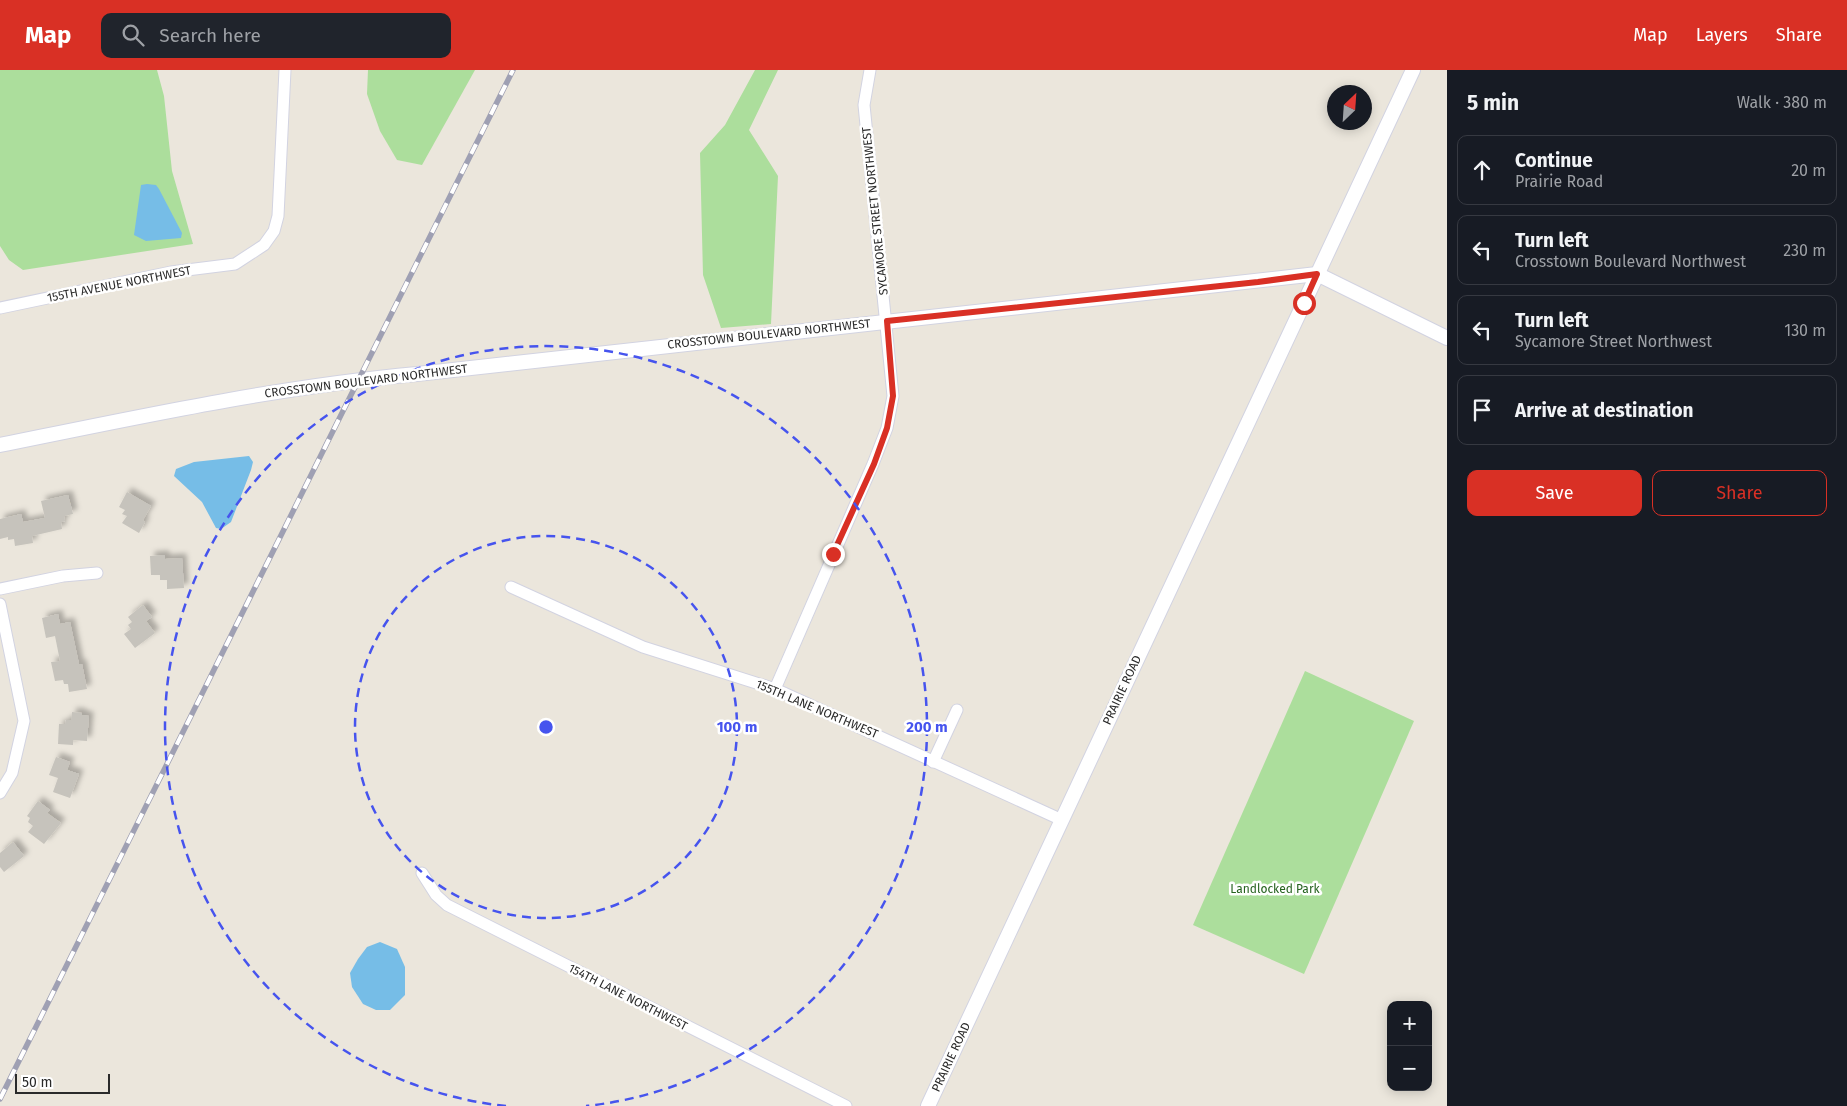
<!DOCTYPE html>
<html lang="en">
<head>
<meta charset="utf-8">
<style>
	:root { --surface:#171b24; --page:#20242c; --text:#f1f3f6; --muted:#9ea1a6; --line:#363941; --accent:#d93025 }
	body { margin:0; font-family:"Fira Sans",sans-serif; background:var(--page); color:var(--text) }
	.controls { position:absolute; right:15px; bottom:15px; display:grid; overflow:hidden; border-radius:10px; box-shadow:0 2px 12px #0003 }
	.controls button { width:45px; height:45px; display:grid; place-items:center; padding:0; border:0; border-bottom:1px solid var(--line); background:var(--surface); color:var(--text); font:25px sans-serif }
	.compass { position:absolute; left:1327px; top:15px; width:45px; height:45px; border-radius:50%; background:var(--surface); box-shadow:0 2px 12px #0003; rotate:25deg }
	.scale { position:absolute; left:15px; bottom:12px; width:95px; box-sizing:border-box; padding-left:5px; border:2px solid #2a2a2a; border-top:0; font-size:14px; line-height:18px; white-space:nowrap; color:#2a2a2a; -webkit-text-stroke:4px #fff; paint-order:stroke }
	.stop { position:absolute; width:15px; height:15px; margin:-11px; border:4px solid #d93025; border-radius:50%; background:#fff }
	.stop.end { background:#d93025; border-color:#fff; box-shadow:0 1px 5px #0008 }
	.list { margin:0; padding:0; list-style:none }
	h2 { display:flex; justify-content:space-between; align-items:center; height:65px; margin:0; padding:0 20px; font-size:21px }
	h2 small { font-size:16px; font-weight:400; color:var(--muted) }
	.list li { display:grid; grid-template-columns:32px 1fr auto; gap:15px; align-items:center; box-sizing:border-box; height:70px; margin:0 10px 10px; padding:0 10px; border:1px solid var(--line); border-radius:10px }
	.list b { display:block; font-size:19px; white-space:nowrap }
	.list p { margin:0; font-size:16px; white-space:nowrap; color:var(--muted) }
	.list em { font-size:16px; font-style:normal; color:var(--muted) }
	.actions { display:flex; gap:10px; padding:15px 20px }
	.actions a { flex:1; padding:11px 0; border:1px solid var(--accent); border-radius:10px; text-align:center; font-size:18px; color:var(--accent) }
	.actions .main { background:var(--accent); color:#fff }
	.icon { flex:none; width:28px; height:28px; fill:none; stroke:currentColor; stroke-width:2; stroke-linecap:round; stroke-linejoin:round }
	.map { position:relative; flex:none; width:1447px; height:1036px; overflow:hidden }
	header { display:flex; align-items:center; gap:30px; box-sizing:border-box; height:70px; padding:0 25px; background:var(--accent); color:#fff }
	header strong { font-size:24px }
	nav { display:flex; gap:28px; margin-inline-start:auto; font-size:18px }
	.search { width:350px; height:45px; background:var(--page); display:flex; align-items:center; gap:12px; box-sizing:border-box; padding:0 18px; border-radius:10px; color:var(--muted); font-size:19px }
	main { display:flex }
	aside { flex:1; background:var(--surface) }
	.map>svg:first-child { display:block }
	.green { fill:#acde9c }
	.water { fill:#76bde7 }
	.building { fill:#c6c3bc; filter:url(#shadow) }
	.lines { fill:none; stroke-linecap:round; stroke-linejoin:round }
	.minor-casing { stroke:#d2d3e1; stroke-width:13 }
	.tertiary-casing { stroke:#d2d3e1; stroke-width:16 }
	.minor { stroke:#fff; stroke-width:11 }
	.tertiary { stroke:#fff; stroke-width:14 }
	.rail-casing { stroke:#9fa0b3; stroke-width:5.5 }
	.rail { stroke:#fff; stroke-width:4; stroke-dasharray:11; stroke-linecap:butt }
	.route { stroke:#d93025; stroke-width:6 }
	.ring { fill:none; stroke:#4654ee; stroke-width:2.5; stroke-dasharray:9 6 }
	.labels { text-anchor:middle; dominant-baseline:central; stroke-width:5; stroke-linejoin:round; paint-order:stroke }
	.street-label { font-size:12px; fill:#2a2a2a; stroke:#fff }
	.park-label { font-size:12px; fill:#25621e; stroke:#fff }
	.centre { fill:#4654ee; stroke:#fff; stroke-width:2.5 }
	.ring-label { font-size:15px; text-anchor:middle; font-weight:bold; fill:#4654ee; stroke:#fff; stroke-width:5; stroke-linejoin:round; paint-order:stroke }
</style>
</head>
<body>
<header>
<strong>Map</strong>
<div class="search"><svg class="icon" aria-label="search" viewBox="0 0 24 24"><circle cx="10" cy="10" r="6"/><path d="M15 15l6 6"/></svg>Search here</div>
<nav><a>Map</a><a>Layers</a><a>Share</a></nav>
</header>
<main>
<div class="map">
<svg width="1447" height="1036" viewBox="0 0 1447 1036">
	<defs>
		<filter id="shadow"><feDropShadow dx="4.5" dy="-4.5" stdDeviation="2.5" flood-color="#0004"/></filter>
	</defs>
	<rect width="100%" height="100%" fill="#ebe6dc"/>
	<g class="green">
		<path d="M0,0H157L164,26L172,101L193,174L23,200L9,190L0,176Z"/>
		<path d="M368,0H475L422,95L397,90L380,61L367,24Z"/>
		<path d="M755,0H778L749,60L778,106L771,254L721,258L703,205L700,83L725,55Z"/>
		<path d="M1305,601L1414,651L1304,904L1193,855Z"/>
	</g>
	<g class="water">
		<path d="M147,114L156,115L159,119L182,163L181,168L146,171L134,165L141,115Z"/>
		<path d="M249,386L253,392L251,400L231,452L221,459L216,458L202,432L174,406L176,399L194,392Z"/>
		<path d="M380,872L397,879L405,897V925L390,940H376L363,934L352,917L350,903L358,889L367,877Z"/>
	</g>
	<g class="building">
		<path d="M127,422L151,436L143,450L145,452L139,463L122,453L127,446L122,444L125,440L119,437Z"/>
		<path d="M68,425L73,444L64,446L65,451L61,452L62,459L32,466L33,473L15,476L14,469L8,470V467L0,469V449L21,444L23,452L45,448L41,431Z"/>
		<path d="M165,485V489L182,488L184,518L167,519V510H160V505H151L150,486Z"/>
		<path d="M143,535L152,547L146,551L155,563L135,578L124,564L131,559L128,555L132,552L128,547Z"/>
		<path d="M58,544L60,554L70,552L79,594H82L87,619L69,622L68,614H64L63,610L55,611L51,592L60,591L55,566L46,568L42,548Z"/>
		<path d="M72,642L82,643V645L89,646L87,671L73,670V675L58,674L59,654H65L66,650H71Z"/>
		<path d="M56,687L70,692L67,700L79,704L70,728L53,722L58,708L49,705Z"/>
		<path d="M38,731L50,740L47,743L61,753L44,774L28,762L33,756L28,752L30,748L27,746Z"/>
		<path d="M13,772L24,786L4,802L0,797V783Z"/>
	</g>
	<g class="lines">
		<g class="minor-casing">
			<g id="minor">
				<path d="M0,238L171,202L235,194L264,175L274,161L278,146L285,0"/>
				<path d="M511,517L643,577L775,619L1062,750"/>
				<path d="M0,519L63,506L97,503"/>
				<path d="M0,534L24,651L12,703L0,723"/>
				<path d="M775,619L873,394L887,358L893,326L864,35L870,0"/>
				<path d="M933,692L957,640"/>
				<path d="M422,803L436,825L447,835L846,1036"/>
			</g>
		</g>
		<g class="tertiary-casing">
			<g id="tertiary">
				<path d="M1317,204L1447,268"/>
				<path d="M0,375C138,347 276,317 417,304L1317,204"/>
				<path d="M928,1036L1413,0"/>
			</g>
		</g>
		<use href="#minor" class="minor"/>
		<use href="#tertiary" class="tertiary"/>
		<g class="rail-casing">
			<path id="rail" d="M0,1029L513,0"/>
		</g>
		<use href="#rail" class="rail"/>
	</g>
	<g class="lines">
		<path class="route" d="M833,484L874,394L887,358L893,326L887,251L1258,212L1317,204L1304,233"/>
	</g>
	<g class="ring">
		<circle cx="546" cy="657" r="191"/>
		<path d="M506 1036A381 381 0 1 1 586 1036"/>
	</g>
	<g class="labels">
		<g class="street-label">
			<text transform="translate(875 141) rotate(-96)">SYCAMORE STREET NORTHWEST</text>
			<text transform="translate(119 214) rotate(-11)">155TH AVENUE NORTHWEST</text>
			<text transform="translate(769 264) rotate(-6)">CROSSTOWN BOULEVARD NORTHWEST</text>
			<text transform="translate(366 311) rotate(-7)">CROSSTOWN BOULEVARD NORTHWEST</text>
			<text transform="translate(1122 620) rotate(-65)">PRAIRIE ROAD</text>
			<text transform="translate(817 639) rotate(23)">155TH LANE NORTHWEST</text>
			<text transform="translate(628 927) rotate(27)">154TH LANE NORTHWEST</text>
			<text transform="translate(951 987) rotate(-65)">PRAIRIE ROAD</text>
		</g>
		<g class="park-label">
			<text x="1275" y="819">Landlocked Park</text>
		</g>
	</g>
	<circle cx="546" cy="657" r="8" class="centre"/>
	<g class="ring-label">
		<text x="737" y="662">100 m</text>
		<text x="927" y="662">200 m</text>
	</g>
</svg>
<div class="controls">
<button>+</button>
<button>−</button>
</div>
<svg class="compass" viewBox="-18 -18 36 36"><path d="M0-13l5 13h-10z" fill="#e53935"/><path d="M0 13l5-13h-10z" fill="#9ea1a6"/></svg>
<div class="scale">50 m</div>
<div class="stop" style="left:1304px;top:233px"></div>
<div class="stop end" style="left:833px;top:484px"></div>
</div>
<aside>
<h2>5 min<small>Walk · 380 m</small></h2>
<ul class="list">
<li><svg class="icon" aria-label="ahead" viewBox="0 0 24 24"><path d="M12 20V5M6 11l6-6 6 6"/></svg><div><b>Continue</b><p>Prairie Road</p></div><em>20 m</em></li>
<li><svg class="icon" aria-label="left" viewBox="0 0 24 24"><path d="M17 20v-9H6M10 6l-5 5 5 5"/></svg><div><b>Turn left</b><p>Crosstown Boulevard Northwest</p></div><em>230 m</em></li>
<li><svg class="icon" aria-label="left" viewBox="0 0 24 24"><path d="M17 20v-9H6M10 6l-5 5 5 5"/></svg><div><b>Turn left</b><p>Sycamore Street Northwest</p></div><em>130 m</em></li>
<li><svg class="icon" aria-label="arrive" viewBox="0 0 24 24"><path d="M6 21V4h12l-3 4 3 4H6"/></svg><div><b>Arrive at destination</b></div></li>
</ul>
<div class="actions"><a class="main">Save</a><a>Share</a></div>
</aside>
</main>
</body>
</html>
